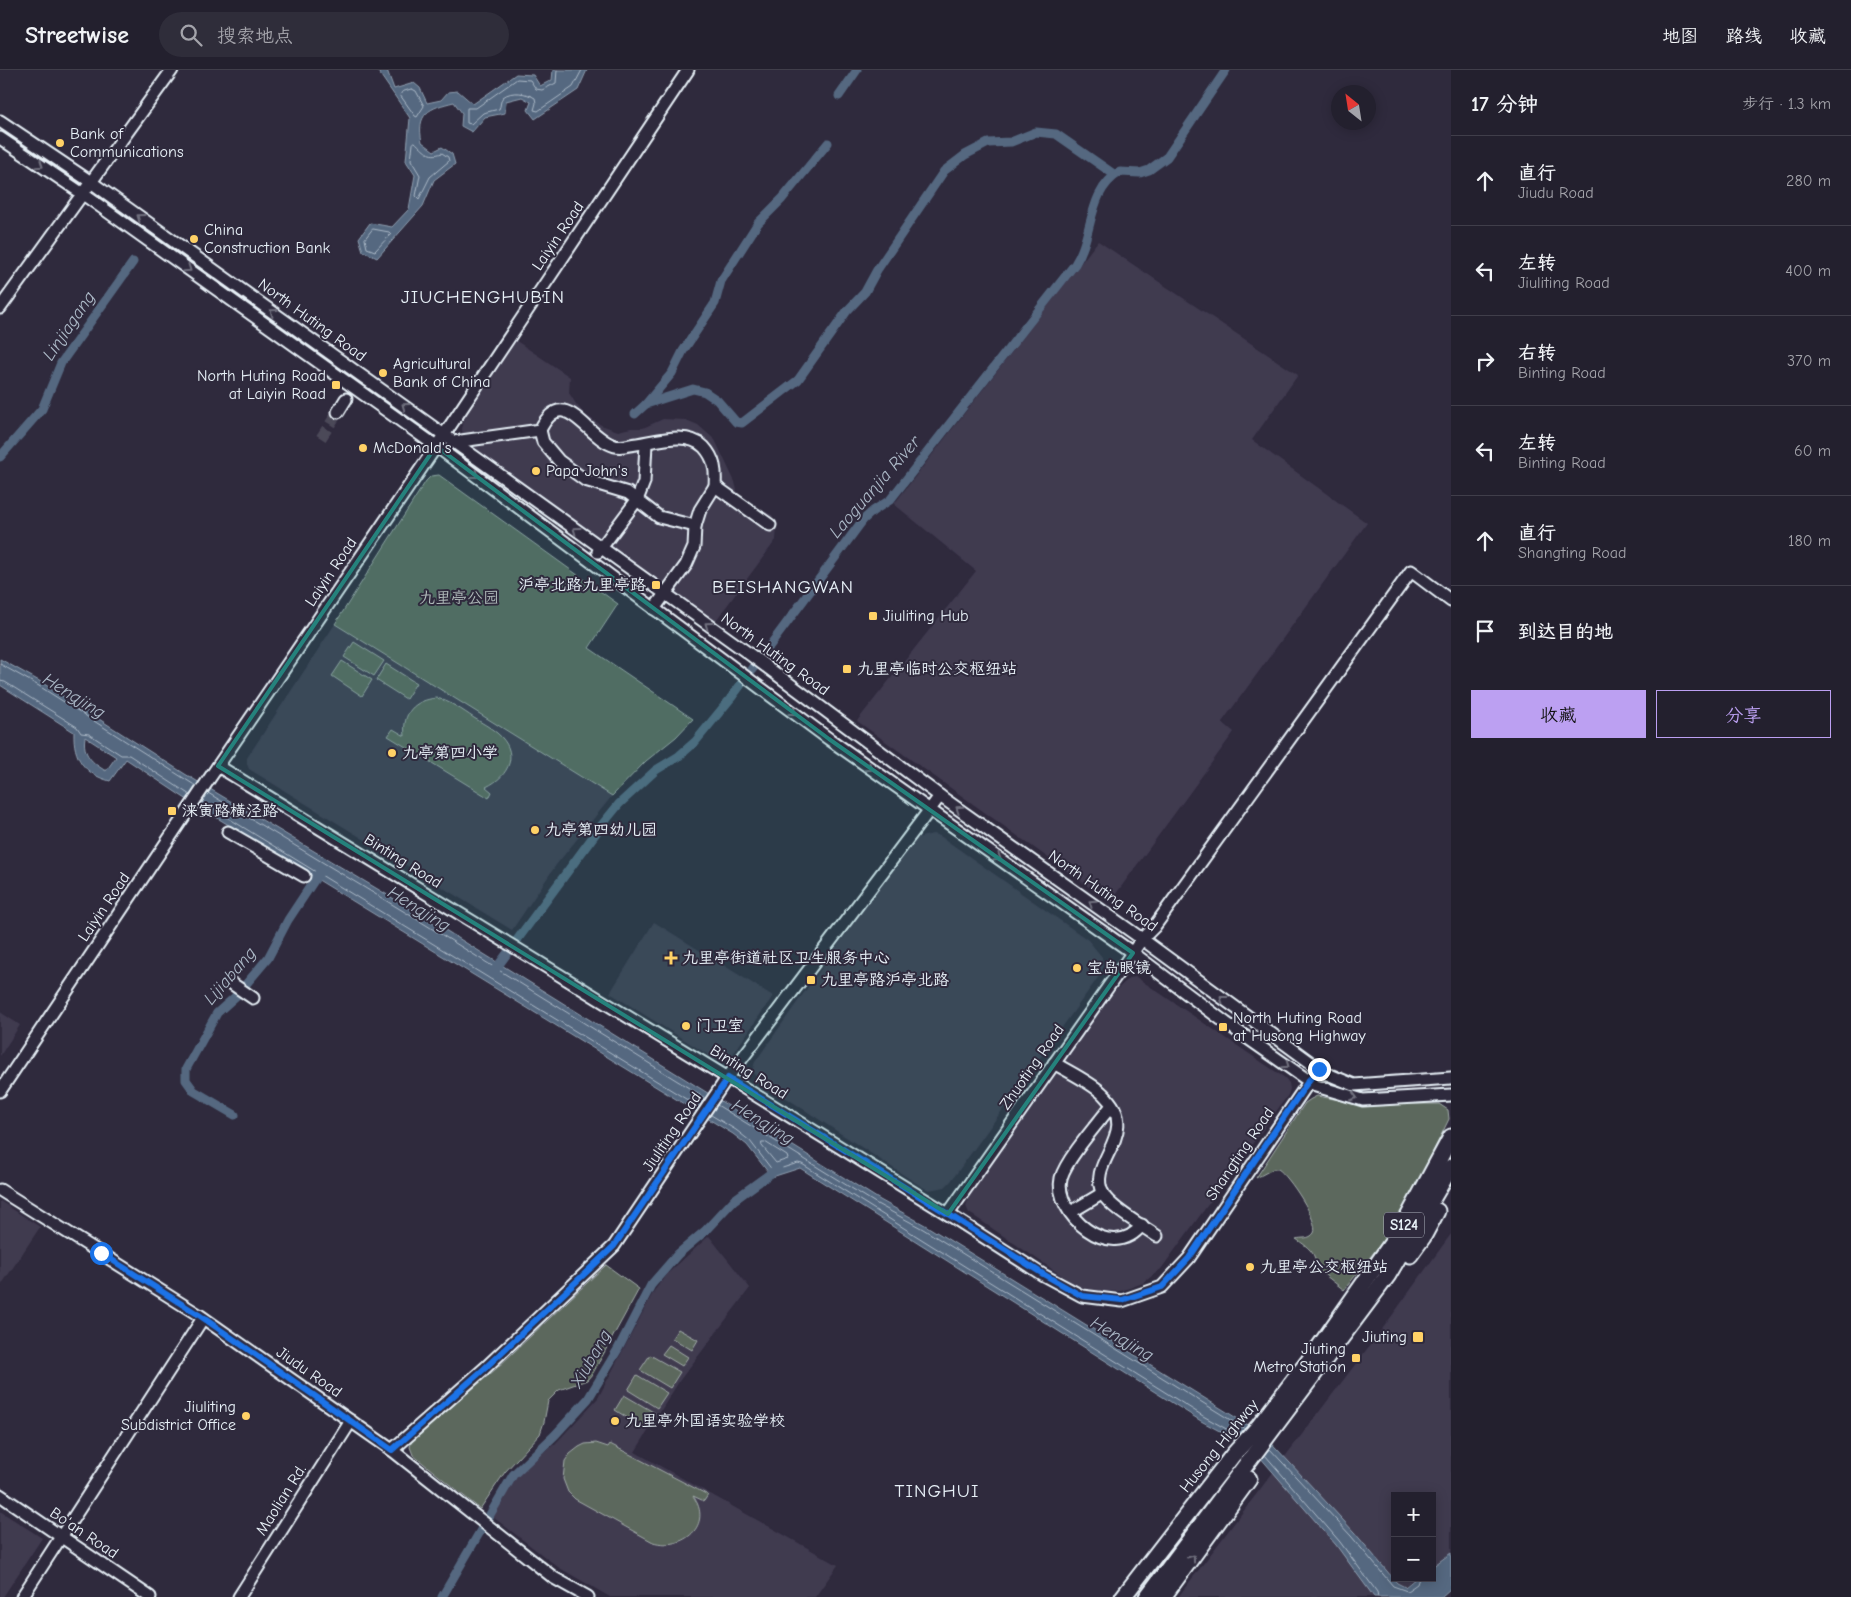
<!DOCTYPE html>
<html lang="zh">
<head>
<meta charset="utf-8">
<style>
	:root { --surface:#23202e; --page:#2f2d3a; --text:#f1f3f6; --muted:#a3a3aa; --line:#403e4a; --accent:#bca0f2 }
	body { margin:0; font-family:"Comic Neue","LXGW WenKai TC",sans-serif; background:var(--page); color:var(--text) }
	.controls { position:absolute; right:15px; bottom:15px; display:grid; overflow:hidden; border-radius:0px; box-shadow:0 2px 12px #0003 }
	.controls button { width:45px; height:45px; display:grid; place-items:center; padding:0; border:0; border-bottom:1px solid var(--line); background:var(--surface); color:var(--text); font:25px sans-serif }
	.compass { position:absolute; left:1331px; top:15px; width:45px; height:45px; border-radius:50%; background:var(--surface); box-shadow:0 2px 12px #0003; rotate:330deg }
	.stop { position:absolute; width:15px; height:15px; margin:-11px; border:4px solid #1a73e8; border-radius:50%; background:#fff }
	.stop.end { background:#1a73e8; border-color:#fff; box-shadow:0 1px 5px #0008 }
	.list { margin:0; padding:0; list-style:none }
	h2 { display:flex; justify-content:space-between; align-items:center; height:65px; margin:0; padding:0 20px; font-size:21px }
	h2 small { font-size:16px; font-weight:400; color:var(--muted) }
	.list li { display:grid; grid-template-columns:32px 1fr auto; gap:15px; align-items:center; box-sizing:border-box; height:90px; padding:0 20px; border-top:1px solid var(--line) }
	.list b { display:block; font-size:19px; white-space:nowrap }
	.list p { margin:0; font-size:16px; white-space:nowrap; color:var(--muted) }
	.list em { font-size:16px; font-style:normal; color:var(--muted) }
	.actions { display:flex; gap:10px; padding:15px 20px }
	.actions a { flex:1; padding:11px 0; border:1px solid var(--accent); border-radius:0px; text-align:center; font-size:18px; color:var(--accent) }
	.actions .main { background:var(--accent); color:#111 }
	.icon { flex:none; width:28px; height:28px; fill:none; stroke:currentColor; stroke-width:2; stroke-linecap:round; stroke-linejoin:round }
	.map { position:relative; flex:none; width:1451px; height:1527px; overflow:hidden }
	header { display:flex; align-items:center; gap:30px; box-sizing:border-box; height:70px; padding:0 25px; background:var(--surface); border-bottom:1px solid var(--line) }
	header strong { font-size:24px }
	nav { display:flex; gap:28px; margin-inline-start:auto; font-size:18px }
	.search { width:350px; height:45px; background:var(--page); display:flex; align-items:center; gap:12px; box-sizing:border-box; padding:0 18px; border-radius:28px; color:var(--muted); font-size:19px }
	main { display:flex }
	aside { flex:1; background:var(--surface) }
	.map>svg:first-child { display:block }
	.built { fill:#403a50 }
	.green { fill:#5c685d; stroke:#a2acaa }
	.water { fill:#546880; stroke:#8f9fb0; fill-rule:evenodd }
	.lines { fill:none; stroke-linecap:round; stroke-linejoin:round }
	.shore { stroke:#adbac8; stroke-width:1 }
	.canal { stroke:#546880; stroke-width:9 }
	.minor-tunnel { stroke:#4b4859; stroke-width:11; stroke-dasharray:11 5.5; stroke-linecap:butt }
	.minor-casing { stroke:#e8f1f8; stroke-width:15 }
	.major-casing { stroke:#e8f1f8; stroke-width:19 }
	.minor { stroke:#2f2a3d; stroke-width:11 }
	.major { stroke:#2f2a3d; stroke-width:15 }
	.oneway { stroke:#70707e }
	.route { stroke:#1a73e8; stroke-width:6 }
	.marked { fill:#25827c; fill-opacity:0.2; stroke:#25827c; stroke-width:4; stroke-linejoin:round }
	.poi-dot { fill:#ffd166; stroke:#2f2a3d; stroke-width:2 }
	.labels { text-anchor:middle; dominant-baseline:central; stroke-width:4; stroke-linejoin:round; paint-order:stroke }
	.shield { fill:#2f2a3d; stroke:#b0b5c0; stroke-width:1 }
	.shield-label { font-size:15px; font-weight:bold; fill:#e8f1f8 }
	.poi-label { font-size:16px; fill:#e8f1f8; stroke:#2f2a3d; text-anchor:start }
	.street-label { font-size:16px; fill:#e8f1f8; stroke:#2f2a3d }
	.park-label { font-size:16px; fill:#b0baba; stroke:#2f2a3d }
	.water-label { font-size:18px; font-style:italic; fill:#adbac8; stroke:#2f2a3d }
	.quarter-label { font-size:19px; letter-spacing:1px; fill:#e8f1f8; stroke:#2f2a3d }
</style>
</head>
<body>
<header>
<strong>Streetwise</strong>
<div class="search"><svg class="icon" aria-label="search" viewBox="0 0 24 24"><circle cx="10" cy="10" r="6"/><path d="M15 15l6 6"/></svg>搜索地点</div>
<nav><a>地图</a><a>路线</a><a>收藏</a></nav>
</header>
<main>
<div class="map">
<svg width="1451" height="1527" viewBox="0 0 1451 1527">
	<rect width="100%" height="100%" fill="#2f2a3d"/>
	<filter id="ink" filterUnits="userSpaceOnUse"><feTurbulence type="fractalNoise" baseFrequency=".02" numOctaves="2"/><feDisplacementMap in="SourceGraphic" scale="10" xChannelSelector="R" yChannelSelector="G"/><feConvolveMatrix kernelMatrix="1 2 1 2 8 2 1 2 1" color-interpolation-filters="sRGB"/></filter>
	<g filter="url(#ink)">
		<g class="built">
			<path d="M1098,171L1298,305L1252,370L1367,453L1222,652L1234,662L1110,832L857,651L976,501L894,434Z"/>
			<path d="M515,270L570,307L569,323L576,334L585,345L601,355L618,361L631,358H643L663,349L686,350L698,355L715,370L735,412L739,429L772,445L777,457L776,470L714,553L470,377L466,373L463,366L462,359L465,346Z"/>
			<path d="M335,554L612,726L556,795L512,860L249,699L247,694V688Z"/>
			<path d="M933,764L940,766L1088,870L1102,887L1103,898L1097,909L951,1111L945,1117L929,1120L922,1117L759,1010L753,1003V998L755,992L910,773L917,768Z"/>
			<path d="M654,852L773,926L731,987L725,990L713,988L610,923Z"/>
			<path d="M1136,907L1285,1008L1289,1013L1290,1019L1288,1025L1161,1199L1143,1213L1121,1221L1099,1222L1077,1216L974,1146L969,1143L966,1136L969,1127L1082,951L1125,912L1130,908Z"/>
			<path d="M0,942L20,955L0,986Z"/>
			<path d="M0,1131L40,1157L0,1217Z"/>
			<path d="M1451,1164V1483L1432,1497V1426H1395V1508H1416L1391,1527H1178L1386,1254Z"/>
			<path d="M709,1166L750,1218L680,1310L635,1382L838,1495L815,1527H610L558,1497L493,1447L517,1406L532,1390L555,1374L598,1328L654,1221L667,1204Z"/>
			<path d="M0,1441L42,1468L3,1527H0Z"/>
		</g>
		<g class="green">
			<path d="M439,405L618,534L589,578L693,649L676,667L646,691L612,726L335,554L426,411L431,406Z"/>
			<path d="M354,572L384,591L374,606L344,587Z"/>
			<path d="M342,591L372,610L362,626L332,606Z"/>
			<path d="M386,594L416,613L406,629L376,610Z"/>
			<path d="M437,628C451,632 462,640 474,648C482,653 490,657 497,663C520,682 510,706 486,717L492,722L489,728L388,666L393,659L405,666C402,643 414,630 437,628Z"/>
			<path d="M1317,1026L1362,1034H1439L1448,1040L1449,1049L1407,1135L1389,1163L1344,1220L1316,1198C1317,1183 1308,1177 1296,1169C1302,1167 1309,1170 1314,1163C1320,1152 1288,1105 1278,1099H1273L1256,1108L1305,1033L1311,1029Z"/>
			<path d="M606,1195L639,1219L593,1303L587,1310L559,1320L548,1331L544,1352L540,1364L505,1402L480,1439L413,1385L410,1377L412,1370L496,1299Z"/>
			<path d="M678,1259L698,1270L692,1280L672,1268Z"/>
			<path d="M669,1275L688,1287L682,1296L662,1284Z"/>
			<path d="M650,1285L680,1302L670,1318L640,1300Z"/>
			<path d="M637,1305L667,1323L657,1338L628,1320Z"/>
			<path d="M624,1325L655,1343L645,1359L615,1340Z"/>
			<path d="M596,1373L608,1377L610,1374L708,1425L704,1431L693,1426C714,1455 683,1481 653,1472L575,1429L568,1422L563,1409L565,1391L570,1384L579,1377L585,1374Z"/>
		</g>
		<g class="water">
			<path d="M377,0H387L394,19L414,13L420,18L427,33L441,30L448,22L458,21L473,34L516,4L533,5L540,16L552,10L553,0H587L578,20L535,49L528,40L531,32L522,27L506,31L505,43L485,47L472,62L461,56L462,43L454,32C429,38 416,43 422,72L434,81L442,77L452,84L455,94L434,110L423,136L377,188L363,181L359,168L370,153L392,157L409,139L415,105L406,91L410,48Z"/>
			<path d="M0,589L41,612L185,704L421,845L880,1130L925,1155L1264,1365L1354,1462L1397,1513L1405,1517L1416,1508H1432V1497L1451,1483V1518L1441,1527H1374L1336,1475L1253,1379L1201,1351L800,1098L772,1107L747,1075L733,1064L183,727L126,689L110,711C84,704 73,688 74,662L0,615ZM85,667L116,687L106,701C92,693 82,684 85,667Z"/>
		</g>
		<g class="lines">
			<g class="shore">
				<path d="M557,0L556,13L542,20L536,19L530,10L517,9L476,38H467V53L471,54L483,43L499,39C501,36 500,30 503,27C512,20 527,23 535,28L536,33L534,40L538,41L573,17L582,0"/>
				<path d="M412,19L416,21L424,36L417,47L415,46L400,25L402,22Z"/>
				<path d="M415,72C425,81 428,88 442,83L448,87L449,91L430,107L419,129L416,126L420,105L411,90L413,74Z"/>
				<path d="M373,159L389,162L391,164L375,181L367,178L365,169Z"/>
				<path d="M0,594L39,616L196,716"/>
				<path d="M0,611L5,612L77,657L81,663L89,664L121,685H129L190,725"/>
				<path d="M208,723L418,850L705,1028"/>
				<path d="M202,732L699,1037"/>
				<path d="M717,1035L877,1134L923,1159L1245,1359"/>
				<path d="M711,1045L736,1060L750,1071L773,1101L798,1093L802,1094L1203,1346L1239,1366"/>
				<path d="M762,1072H765L787,1086L788,1089L776,1093L762,1076Z"/>
				<path d="M1269,1378L1351,1466L1393,1516L1407,1521L1417,1514L1419,1508"/>
				<path d="M1265,1385L1340,1472L1377,1522L1378,1527"/>
			</g>
			<g class="canal">
				<path d="M839,26L857,0"/>
				<path d="M646,334L693,319L705,322L717,330L736,352L742,353L798,310L847,241L865,222L877,200L944,101L965,85L988,73L1011,72L1036,62L1056,64L1115,105"/>
				<path d="M635,344L646,334L672,303L683,281L715,233L721,211L758,153L782,129L828,73"/>
				<path d="M0,387L42,339L61,293L133,192"/>
				<path d="M492,904L601,756L619,734L656,700L679,686L695,672L731,628L863,450L873,441L890,430L1075,194C1094,165 1087,121 1120,102L1140,103L1149,100L1167,87L1226,0"/>
				<path d="M235,1045L194,1021L186,1010V999L217,943L236,926L268,888L288,850L321,800"/>
				<path d="M442,1527L513,1405L555,1365L588,1329L618,1279L651,1215L678,1184L705,1161L734,1130L778,1098"/>
			</g>
			<path class="minor-tunnel" d="M321,368L338,342"/>
			<g class="minor-casing">
				<g id="minor">
					<path d="M0,51L91,112L454,372L748,583L940,726L1142,869L1325,1003L1354,1015L1451,1008"/>
					<path d="M0,68L83,124L436,376L829,669L1133,883L1226,953L1316,1016L1363,1030L1451,1025"/>
					<path d="M0,238L172,0"/>
					<path d="M338,342L346,329"/>
					<path d="M454,372L540,360"/>
					<path d="M695,456L659,447L628,423L585,410L559,391L543,372L540,360C564,312 586,368 615,376C619,377 626,376 630,375C652,373 686,359 704,377C715,389 716,401 715,416L770,455"/>
					<path d="M598,482L637,430L644,412L646,374"/>
					<path d="M654,539L686,495L694,477L695,456L700,440L715,416"/>
					<path d="M218,696L728,1008L948,1144L1043,1205L1082,1226L1122,1231L1162,1217L1189,1188L1313,1006"/>
					<path d="M228,762L304,806"/>
					<path d="M231,913L253,928"/>
					<path d="M1054,993C1069,1002 1092,1013 1103,1024C1144,1063 1085,1091 1103,1124C1110,1138 1143,1156 1157,1166"/>
					<path d="M0,1021L207,712L444,365L688,0"/>
					<path d="M1112,1035C1099,1052 1066,1089 1061,1108C1053,1143 1111,1195 1142,1155"/>
					<path d="M0,1120L199,1245L392,1380L554,1508L588,1527"/>
					<path d="M1071,1142L1103,1123"/>
					<path d="M948,1144L1142,869L1154,857L1411,501L1451,531"/>
					<path d="M392,1380L484,1299L614,1176L725,1011L940,726"/>
					<path d="M0,1425L150,1527"/>
					<path d="M22,1527L203,1248"/>
					<path d="M239,1527L351,1351"/>
				</g>
			</g>
			<g class="major-casing">
				<g id="major">
					<path d="M1410,1185L1423,1167L1437,1141"/>
					<path d="M1123,1527L1233,1385L1259,1356L1317,1280L1401,1160L1451,1067"/>
					<path d="M1147,1527L1388,1205L1451,1097"/>
					<path d="M1163,1527L1249,1409"/>
				</g>
			</g>
			<use href="#minor" class="minor"/>
			<use href="#major" class="major"/>
		</g>
		<defs><path id="oneway-chevron" d="M-2-3.5L2.5 0L-2 3.5" fill="none" stroke-width="1.6" stroke-linecap="round" stroke-linejoin="round" transform="scale(1.25)"/></defs>
		<g class="oneway">
			<use href="#oneway-chevron" transform="translate(40 95) rotate(34)"/>
			<use href="#oneway-chevron" transform="translate(140 147) rotate(-144)"/>
			<use href="#oneway-chevron" transform="translate(188 199) rotate(35)"/>
			<use href="#oneway-chevron" transform="translate(273 242) rotate(-144)"/>
			<use href="#oneway-chevron" transform="translate(405 336) rotate(-144)"/>
			<use href="#oneway-chevron" transform="translate(475 405) rotate(37)"/>
			<use href="#oneway-chevron" transform="translate(576 460) rotate(-144)"/>
			<use href="#oneway-chevron" transform="translate(708 555) rotate(-144)"/>
			<use href="#oneway-chevron" transform="translate(793 642) rotate(37)"/>
			<use href="#oneway-chevron" transform="translate(869 698) rotate(35)"/>
			<use href="#oneway-chevron" transform="translate(959 739) rotate(-145)"/>
			<use href="#oneway-chevron" transform="translate(998 788) rotate(35)"/>
			<use href="#oneway-chevron" transform="translate(1092 833) rotate(-145)"/>
			<use href="#oneway-chevron" transform="translate(1223 929) rotate(-143)"/>
			<use href="#oneway-chevron" transform="translate(1286 995) rotate(35)"/>
			<use href="#oneway-chevron" transform="translate(1354 1027) rotate(16)"/>
			<use href="#oneway-chevron" transform="translate(1192 1488) rotate(-54)"/>
		</g>
	</g>
	<g class="lines" filter="url(#ink)">
		<path class="route" d="M101,1183L199,1245L392,1380L484,1299L614,1176L728,1008L948,1144L1043,1204L1082,1226L1122,1230L1162,1217L1189,1188L1309,1010L1319,999"/>
	</g>
	<path class="marked" d="M436,376L829,669L1133,883L948,1144L218,696Z"/>
	<g class="poi-dot">
		<circle cx="60" cy="73" r="5"/>
		<circle cx="194" cy="169" r="5"/>
		<circle cx="383" cy="303" r="5"/>
		<rect x="331" y="310" width="10" height="10" rx="2.5"/>
		<circle cx="363" cy="378" r="5"/>
		<circle cx="536" cy="401" r="5"/>
		<rect x="651" y="510" width="10" height="10" rx="2.5"/>
		<rect x="868" y="541" width="10" height="10" rx="2.5"/>
		<rect x="842" y="594" width="10" height="10" rx="2.5"/>
		<circle cx="392" cy="683" r="5"/>
		<rect x="167" y="736" width="10" height="10" rx="2.5"/>
		<circle cx="535" cy="760" r="5"/>
		<path d="M668.5 880.5h5v5h5v5h-5v5h-5v-5h-5v-5h5z"/>
		<circle cx="1077" cy="898" r="5"/>
		<rect x="806" y="905" width="10" height="10" rx="2.5"/>
		<circle cx="686" cy="956" r="5"/>
		<rect x="1218" y="952" width="10" height="10" rx="2.5"/>
		<circle cx="1250" cy="1197" r="5"/>
		<rect x="1412" y="1261" width="12" height="12" rx="2.5"/>
		<rect x="1351" y="1283" width="10" height="10" rx="2.5"/>
		<circle cx="246" cy="1346" r="5"/>
		<circle cx="615" cy="1351" r="5"/>
	</g>
	<g class="labels">
		<rect class="shield" x="1384" y="1142.5" width="40" height="25" rx="4"/>
		<g class="shield-label">
			<text x="1404" y="1155">S124</text>
		</g>
		<g class="poi-label">
			<text x="70" y="64">Bank of<tspan x="70" dy="18">Communications</tspan></text>
			<text x="204" y="160">China<tspan x="204" dy="18">Construction Bank</tspan></text>
			<text x="393" y="294">Agricultural<tspan x="393" dy="18">Bank of China</tspan></text>
			<text x="326" y="306" text-anchor="end">North Huting Road<tspan x="326" dy="18">at Laiyin Road</tspan></text>
			<text x="373" y="378">McDonald's</text>
			<text x="546" y="401">Papa John's</text>
			<text x="646" y="515" text-anchor="end">沪亭北路九里亭路</text>
			<text x="883" y="546">Jiuliting Hub</text>
			<text x="857" y="599">九里亭临时公交枢纽站</text>
			<text x="402" y="683">九亭第四小学</text>
			<text x="182" y="741">涞寅路横泾路</text>
			<text x="545" y="760">九亭第四幼儿园</text>
			<text x="682" y="888">九里亭街道社区卫生服务中心</text>
			<text x="1087" y="898">宝岛眼镜</text>
			<text x="821" y="910">九里亭路沪亭北路</text>
			<text x="1233" y="948">North Huting Road<tspan x="1233" dy="18">at Husong Highway</tspan></text>
			<text x="696" y="956">门卫室</text>
			<text x="1260" y="1197">九里亭公交枢纽站</text>
			<text x="1407" y="1267" text-anchor="end">Jiuting</text>
			<text x="1346" y="1279" text-anchor="end">Jiuting<tspan x="1346" dy="18">Metro Station</tspan></text>
			<text x="236" y="1337" text-anchor="end">Jiuliting<tspan x="236" dy="18">Subdistrict Office</tspan></text>
			<text x="625" y="1351">九里亭外国语实验学校</text>
		</g>
		<g class="street-label">
			<text transform="translate(558 166) rotate(-56)">Laiyin Road</text>
			<text transform="translate(312 250) rotate(36)">North Huting Road</text>
			<text transform="translate(331 502) rotate(-56)">Laiyin Road</text>
			<text transform="translate(775 584) rotate(36)">North Huting Road</text>
			<text transform="translate(403 791) rotate(32)">Binting Road</text>
			<text transform="translate(1103 821) rotate(35)">North Huting Road</text>
			<text transform="translate(104 837) rotate(-56)">Laiyin Road</text>
			<text transform="translate(1032 997) rotate(-55)">Zhuoting Road</text>
			<text transform="translate(749 1002) rotate(32)">Binting Road</text>
			<text transform="translate(672 1062) rotate(-56)">Jiuliting Road</text>
			<text transform="translate(1240 1084) rotate(-56)">Shangting Road</text>
			<text transform="translate(309 1302) rotate(35)">Jiudu Road</text>
			<text transform="translate(1219 1376) rotate(-51)">Husong Highway</text>
			<text transform="translate(281 1430) rotate(-58)">Maolian Rd.</text>
			<text transform="translate(84 1463) rotate(34)">Bo'an Road</text>
		</g>
		<g class="park-label">
			<text x="459" y="528">九里亭公园</text>
		</g>
		<g class="water-label">
			<text transform="translate(69 256) rotate(-56)">Linjiagang</text>
			<text transform="translate(875 417) rotate(-49)">Laoguanjia River</text>
			<text transform="translate(74 626) rotate(32)">Hengjing</text>
			<text transform="translate(419 839) rotate(32)">Hengjing</text>
			<text transform="translate(230 906) rotate(-49)">Lijiabang</text>
			<text transform="translate(763 1052) rotate(32)">Hengjing</text>
			<text transform="translate(1122 1269) rotate(31)">Hengjing</text>
			<text transform="translate(591 1289) rotate(-60)">Xiubang</text>
		</g>
		<g class="quarter-label">
			<text x="483" y="227">JIUCHENGHUBIN</text>
			<text x="783" y="517">BEISHANGWAN</text>
			<text x="937" y="1421">TINGHUI</text>
		</g>
	</g>
</svg>
<div class="controls">
<button>+</button>
<button>−</button>
</div>
<svg class="compass" viewBox="-18 -18 36 36"><path d="M0-13l5 13h-10z" fill="#e53935"/><path d="M0 13l5-13h-10z" fill="#a3a3aa"/></svg>
<div class="stop" style="left:101px;top:1183px"></div>
<div class="stop end" style="left:1319px;top:999px"></div>
</div>
<aside>
<h2>17 分钟<small>步行 · 1.3 km</small></h2>
<ul class="list">
<li><svg class="icon" aria-label="ahead" viewBox="0 0 24 24"><path d="M12 20V5M6 11l6-6 6 6"/></svg><div><b>直行</b><p>Jiudu Road</p></div><em>280 m</em></li>
<li><svg class="icon" aria-label="left" viewBox="0 0 24 24"><path d="M17 20v-9H6M10 6l-5 5 5 5"/></svg><div><b>左转</b><p>Jiuliting Road</p></div><em>400 m</em></li>
<li><svg class="icon" aria-label="right" viewBox="0 0 24 24"><path d="M7 20v-9h11M14 6l5 5-5 5"/></svg><div><b>右转</b><p>Binting Road</p></div><em>370 m</em></li>
<li><svg class="icon" aria-label="left" viewBox="0 0 24 24"><path d="M17 20v-9H6M10 6l-5 5 5 5"/></svg><div><b>左转</b><p>Binting Road</p></div><em>60 m</em></li>
<li><svg class="icon" aria-label="ahead" viewBox="0 0 24 24"><path d="M12 20V5M6 11l6-6 6 6"/></svg><div><b>直行</b><p>Shangting Road</p></div><em>180 m</em></li>
<li><svg class="icon" aria-label="arrive" viewBox="0 0 24 24"><path d="M6 21V4h12l-3 4 3 4H6"/></svg><div><b>到达目的地</b></div></li>
</ul>
<div class="actions"><a class="main">收藏</a><a>分享</a></div>
</aside>
</main>
</body>
</html>
